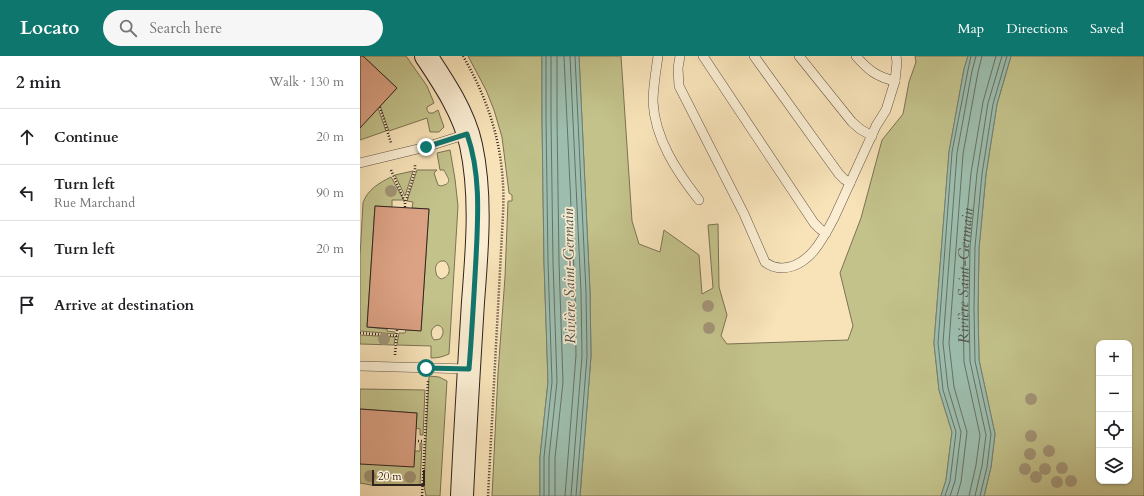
<!DOCTYPE html>
<html lang="en">
<head>
<meta charset="utf-8">
<style>
	:root { --surface:#fff; --page:#f6f6f6; --text:#202124; --muted:#757577; --line:#e0e0e0; --accent:#0f766e }
	body { margin:0; font-family:Cardo,serif; background:var(--page); color:var(--text) }
	.controls { position:absolute; right:12px; bottom:12px; display:grid; overflow:hidden; border-radius:8px; box-shadow:0 1px 3px #0004 }
	.controls button { width:36px; height:36px; display:grid; place-items:center; padding:0; border:0; border-bottom:1px solid var(--line); background:var(--surface); color:var(--text); font:20px sans-serif }
	.scale { position:absolute; left:12px; bottom:10px; width:53px; box-sizing:border-box; padding-left:4px; border:2px solid #30241f; border-top:0; font-size:11px; line-height:14px; white-space:nowrap; color:#30241f; -webkit-text-stroke:3px #faedd2; paint-order:stroke }
	.stop { position:absolute; width:12px; height:12px; margin:-9px; border:3px solid #0f766e; border-radius:50%; background:#fff }
	.stop.end { background:#0f766e; border-color:#fff; box-shadow:0 1px 4px #0008 }
	.list { margin:0; padding:0; list-style:none }
	h2 { display:flex; justify-content:space-between; align-items:center; height:52px; margin:0; padding:0 16px; font-size:17px }
	h2 small { font-size:13px; font-weight:400; color:var(--muted) }
	.list li { display:grid; grid-template-columns:26px 1fr auto; gap:12px; align-items:center; box-sizing:border-box; height:56px; padding:0 16px; border-top:1px solid var(--line) }
	.list b { display:block; font-size:15px; white-space:nowrap }
	.list p { margin:0; font-size:13px; white-space:nowrap; color:var(--muted) }
	.list em { font-size:13px; font-style:normal; color:var(--muted) }
	.icon { flex:none; width:22px; height:22px; fill:none; stroke:currentColor; stroke-width:2; stroke-linecap:round; stroke-linejoin:round }
	.map { position:relative; flex:none; width:784px; height:440px; overflow:hidden }
	header { display:flex; align-items:center; gap:24px; box-sizing:border-box; height:56px; padding:0 20px; background:var(--accent); color:#fff }
	header strong { font-size:19px }
	nav { display:flex; gap:22px; margin-inline-start:auto; font-size:14px }
	.search { width:280px; height:36px; background:var(--page); display:flex; align-items:center; gap:10px; box-sizing:border-box; padding:0 14px; border-radius:22px; color:var(--muted); font-size:15px }
	main { display:flex }
	aside { flex:1; background:var(--surface) }
	.map>svg:first-child { display:block }
	.green { fill:#c3c28b; stroke:#7a7355; fill-rule:evenodd }
	.water { fill:#9dbeae; stroke:#718075 }
	.lines { fill:none; stroke-linecap:round; stroke-linejoin:round }
	.shore { stroke:#667166; stroke-width:1 }
	.building { fill:#dca284; stroke:#30241f }
	.lane-casing { stroke:#625446; stroke-width:10 }
	.secondary-casing { stroke:#30241f; stroke-width:24 }
	.path { stroke:#30241f; stroke-width:2.5; stroke-dasharray:1 2; stroke-linecap:butt }
	.lane { stroke:#faedd2; stroke-width:9 }
	.secondary { stroke:#faedd2; stroke-width:22 }
	.tree { fill:#a29476 }
	.route { stroke:#0f766e; stroke-width:5 }
	.labels { text-anchor:middle; dominant-baseline:central; stroke-width:3.5; stroke-linejoin:round; paint-order:stroke }
	.water-label { font-size:15px; font-style:italic; fill:#51524a; stroke:#faedd2 }
</style>
</head>
<body>
<header>
<strong>Locato</strong>
<div class="search"><svg class="icon" aria-label="search" viewBox="0 0 24 24"><circle cx="10" cy="10" r="6"/><path d="M15 15l6 6"/></svg>Search here</div>
<nav><a>Map</a><a>Directions</a><a>Saved</a></nav>
</header>
<main>
<aside>
<h2>2 min<small>Walk · 130 m</small></h2>
<ul class="list">
<li><svg class="icon" aria-label="ahead" viewBox="0 0 24 24"><path d="M12 20V5M6 11l6-6 6 6"/></svg><div><b>Continue</b></div><em>20 m</em></li>
<li><svg class="icon" aria-label="left" viewBox="0 0 24 24"><path d="M17 20v-9H6M10 6l-5 5 5 5"/></svg><div><b>Turn left</b><p>Rue Marchand</p></div><em>90 m</em></li>
<li><svg class="icon" aria-label="left" viewBox="0 0 24 24"><path d="M17 20v-9H6M10 6l-5 5 5 5"/></svg><div><b>Turn left</b></div><em>20 m</em></li>
<li><svg class="icon" aria-label="arrive" viewBox="0 0 24 24"><path d="M6 21V4h12l-3 4 3 4H6"/></svg><div><b>Arrive at destination</b></div></li>
</ul>
</aside>
<div class="map">
<svg width="784" height="440" viewBox="0 0 784 440">
	<rect width="100%" height="100%" fill="#f8e3b9"/>
	<filter id="stains"><feTurbulence type="fractalNoise" baseFrequency=".005" numOctaves="4"/><feColorMatrix values="0 0 0 0 .2 0 0 0 0 .09 0 0 0 0 .02 0 0 0 .5 -.17"/></filter>
	<radialGradient id="worn" r=".72"><stop offset=".6" stop-color="#630" stop-opacity="0"/><stop offset="1" stop-color="#630" stop-opacity=".3"/></radialGradient>
	<g class="green">
		<path d="M3,0H46L67,30L74,47L67,51V54L69,57H73L78,54L84,71L79,76H70L67,62L29,75L20,50L37,32Z"/>
		<path d="M108,0H182V62L184,206L188,326L180,401V440H132L138,317L145,221L148,145H152V139L149,137L142,81L134,54L126,34Z"/>
		<path d="M219,0H261L272,165L279,188L300,196L304,174L339,199L342,238L353,232L348,169L358,168L359,231L367,259L361,280L367,288L488,284L493,270L480,217L501,162L522,84L543,58L549,26L556,6L555,0H608L604,13L589,96L574,287L579,334L592,376L586,424L581,440H220L231,300L230,236Z"/>
		<path d="M651,0H784V440H624L631,411L635,378L619,304L618,253L619,192L626,118L637,48ZM739,287H769V425H739Z"/>
		<path d="M18,52L26,75L0,84V71Z"/>
		<path d="M90,94L95,123L98,150L89,298C82,301 78,302 71,302V290L37,289L39,277H45L46,274H61L69,153L52,152L53,146L47,145L57,114H77L74,117L78,129L81,130C94,127 87,121 84,114H80L77,97ZM81,205H85C92,212 90,221 81,223L77,220C75,214 74,208 81,205ZM78,269C85,272 84,278 80,283L74,284C69,278 71,271 78,269Z"/>
		<path d="M53,115L45,140L35,119Z"/>
		<path d="M31,121L44,144H32V151L15,150L7,271L27,273V275L35,276V278L0,275V200L3,147C7,134 19,127 31,121Z"/>
		<path d="M0,279L35,281L34,289L0,288Z"/>
		<path d="M69,320L79,321L87,325L80,440H66L64,430Z"/>
		<path d="M0,333L65,334L63,379H60V373L56,372L57,357L0,353Z"/>
		<path d="M60,387H62L60,429H11L0,427V408L55,395H60Z"/>
	</g>
	<g class="water">
		<path d="M182,0H219L230,236L231,300L220,440H180V401L188,326L184,206L182,62Z"/>
		<path d="M608,0H651L637,48L626,118L619,192L618,253L619,304L635,378L631,411L624,440H581L586,424L592,376L579,334L574,287L589,96L604,13Z"/>
	</g>
	<g class="lines">
		<g class="shore">
			<path d="M204,0L215,236L216,299L205,440"/>
			<path d="M210,0L221,236L222,300L211,440"/>
			<path d="M215,0L226,236L227,300L216,440"/>
			<path d="M184,440V401L192,326L188,206L186,62V0"/>
			<path d="M189,440V401L197,326L193,206L191,62V0"/>
			<path d="M195,440V402L203,326L199,206L197,62V0"/>
			<path d="M585,440L590,425L596,376L583,334L578,287L592,96L608,14L611,0"/>
			<path d="M590,440L595,425L601,376L588,332L583,287L597,97L612,15L616,0"/>
			<path d="M597,440L601,426L607,376L594,331L589,287L603,98L618,16L622,0"/>
			<path id="s1" d="M609,440L616,409L620,379L604,306L603,253L604,191L611,117L623,46L636,0"/>
			<path d="M615,440L622,410L626,379L610,305L609,253L610,191L617,117L628,47L642,0"/>
			<path d="M620,440L627,411L631,378L615,305L614,253L615,191L622,118L633,48L647,0"/>
		</g>
	</g>
	<g class="building">
		<path d="M0,0H3L37,32L0,72Z"/>
		<path d="M15,150L69,153L61,275L7,271Z"/>
		<path d="M0,353L57,357L54,411L0,408Z"/>
	</g>
	<g class="lines">
		<g class="lane-casing">
			<g id="lane">
				<path d="M298,0C296,15 293,31 293,46C295,83 317,116 339,144"/>
				<path d="M320,0L318,12L319,30L384,158L405,206C410,210 415,212 422,212C449,211 463,183 474,162L516,70L526,54L535,25L537,6L536,0"/>
				<path d="M343,0L454,167L460,173L466,177"/>
				<path d="M394,0L479,118L484,123L490,127"/>
				<path d="M439,0L492,66L500,73L512,80"/>
				<path d="M496,0C508,14 517,21 535,25"/>
				<path d="M0,107L66,91L107,78"/>
				<path d="M0,310L109,313"/>
			</g>
		</g>
		<g class="secondary-casing">
			<path id="secondary" d="M66,0C84,27 104,57 111,89C122,140 117,194 113,246C109,311 105,375 102,440"/>
		</g>
		<g class="path">
			<path d="M103,0C132,50 146,100 143,158L128,440"/>
			<path d="M20,51L31,87"/>
			<path d="M31,114L45,146V152"/>
			<path d="M46,145L55,114V108"/>
			<path d="M0,277L37,280"/>
			<path d="M35,299L37,273"/>
			<path d="M55,385H64"/>
			<path d="M62,440L68,325"/>
		</g>
		<use href="#lane" class="lane"/>
		<use href="#secondary" class="secondary"/>
	</g>
	<g class="tree">
		<circle cx="31" cy="135" r="6"/>
		<circle cx="348" cy="250" r="6"/>
		<circle cx="349" cy="272" r="6"/>
		<circle cx="24" cy="283" r="6"/>
		<circle cx="671" cy="343" r="6"/>
		<circle cx="671" cy="380" r="6"/>
		<circle cx="689" cy="395" r="6"/>
		<circle cx="670" cy="398" r="6"/>
		<circle cx="702" cy="412" r="6"/>
		<circle cx="665" cy="413" r="6"/>
		<circle cx="685" cy="413" r="6"/>
		<circle cx="10" cy="420" r="6"/>
		<circle cx="50" cy="421" r="6"/>
		<circle cx="676" cy="421" r="6"/>
		<circle cx="711" cy="425" r="6"/>
		<circle cx="697" cy="426" r="6"/>
	</g>
	<g class="lines">
		<path class="route" d="M66,312L109,313C112,276 114,239 116,202C118,161 121,118 107,78L66,91"/>
	</g>
	<g class="labels">
		<g class="water-label">
			<text transform="translate(209 220) rotate(-91)">Rivière Saint-Germain</text>
			<text stroke="none"><textPath href="#s1" startOffset="223">Rivière Saint-Germain</textPath></text>
		</g>
	</g>
	<rect width="100%" height="100%" filter="url(#stains)"/>
	<rect width="100%" height="100%" fill="url(#worn)"/>
</svg>
<div class="controls">
<button>+</button>
<button>−</button>
<button><svg class="icon" aria-label="locate" viewBox="0 0 24 24"><circle cx="12" cy="12" r="6"/><path d="M12 2v4M12 18v4M2 12h4M18 12h4"/></svg></button>
<button><svg class="icon" aria-label="layers" viewBox="0 0 24 24"><path d="M12 4l9 5-9 5-9-5zM3 14l9 5 9-5"/></svg></button>
</div>
<div class="scale">20 m</div>
<div class="stop" style="left:66px;top:312px"></div>
<div class="stop end" style="left:66px;top:91px"></div>
</div>
</main>
</body>
</html>
